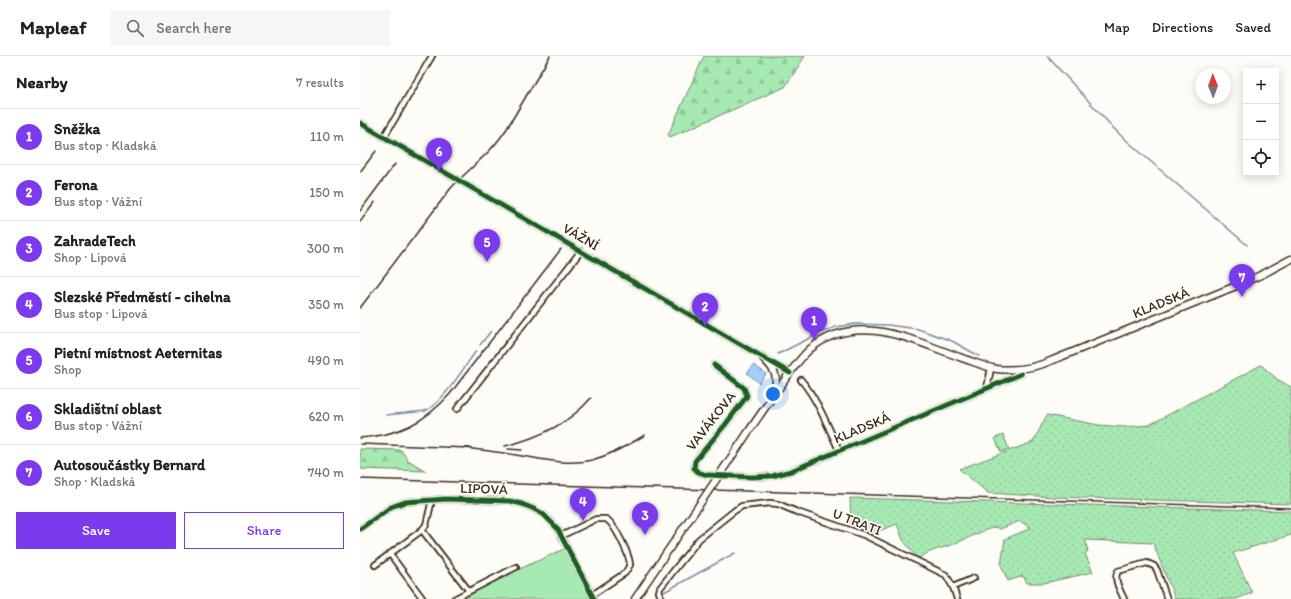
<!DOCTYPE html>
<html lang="en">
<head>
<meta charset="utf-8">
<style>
	:root { --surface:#fff; --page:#f6f6f6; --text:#202124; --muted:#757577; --line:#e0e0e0; --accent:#7c3aed }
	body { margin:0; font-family:Itim,sans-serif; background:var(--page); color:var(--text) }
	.controls { position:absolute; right:12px; top:12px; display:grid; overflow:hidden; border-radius:0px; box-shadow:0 2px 10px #0003 }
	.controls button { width:36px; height:36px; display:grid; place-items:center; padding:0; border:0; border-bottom:1px solid var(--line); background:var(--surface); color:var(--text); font:20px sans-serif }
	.compass { position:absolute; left:835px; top:12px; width:36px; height:36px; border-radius:50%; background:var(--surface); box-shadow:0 2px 10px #0003; rotate:359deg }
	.you { position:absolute; left:413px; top:338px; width:14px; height:14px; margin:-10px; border:3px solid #fff; border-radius:50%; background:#1a73e8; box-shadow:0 0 0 6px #1a73e833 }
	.badge { display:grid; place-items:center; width:26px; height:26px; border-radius:50%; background:var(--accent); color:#fff; font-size:13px; font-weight:700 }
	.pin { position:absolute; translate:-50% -33px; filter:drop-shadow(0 1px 2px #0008) }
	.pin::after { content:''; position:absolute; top:21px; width:14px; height:12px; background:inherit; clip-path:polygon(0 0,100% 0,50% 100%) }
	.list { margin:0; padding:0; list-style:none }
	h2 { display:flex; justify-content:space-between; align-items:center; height:52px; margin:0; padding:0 16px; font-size:17px }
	h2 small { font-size:13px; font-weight:400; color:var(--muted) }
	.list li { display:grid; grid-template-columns:26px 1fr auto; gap:12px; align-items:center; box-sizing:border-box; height:56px; padding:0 16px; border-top:1px solid var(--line) }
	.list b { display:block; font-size:15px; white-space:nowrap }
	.list p { margin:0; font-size:13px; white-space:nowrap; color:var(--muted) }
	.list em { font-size:13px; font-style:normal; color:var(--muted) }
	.actions { display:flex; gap:8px; padding:12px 16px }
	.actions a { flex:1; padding:9px 0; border:1px solid var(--accent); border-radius:0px; text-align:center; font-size:14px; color:var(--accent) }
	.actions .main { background:var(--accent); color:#fff }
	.icon { flex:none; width:22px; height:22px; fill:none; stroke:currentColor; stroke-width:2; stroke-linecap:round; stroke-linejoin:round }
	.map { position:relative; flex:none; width:931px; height:543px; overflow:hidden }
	header { display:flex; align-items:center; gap:24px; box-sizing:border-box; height:56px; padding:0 20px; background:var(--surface); border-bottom:1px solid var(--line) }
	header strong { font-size:19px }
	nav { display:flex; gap:22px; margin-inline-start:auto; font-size:14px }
	.search { width:280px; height:36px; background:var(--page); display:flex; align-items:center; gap:10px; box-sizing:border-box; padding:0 14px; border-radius:0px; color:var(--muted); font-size:15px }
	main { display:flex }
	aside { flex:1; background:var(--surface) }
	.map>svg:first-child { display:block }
	.grass { fill:url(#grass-dots); stroke:#718a68 }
	.forest { fill:url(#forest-firs); stroke:#718a68 }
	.park { fill:#a7e9b3; stroke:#718a68 }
	.water { fill:#a2cefc; stroke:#798ca3 }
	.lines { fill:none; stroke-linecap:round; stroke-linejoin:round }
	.stream { stroke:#798ca3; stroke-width:1.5 }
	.minor-casing { stroke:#3b2a1e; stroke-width:8 }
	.tertiary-casing { stroke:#3b2a1e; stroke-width:8 }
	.secondary-casing { stroke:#3b2a1e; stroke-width:9 }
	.minor { stroke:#fdfcf7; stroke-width:4.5 }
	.tertiary { stroke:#fdfcf7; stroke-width:5.5 }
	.secondary { stroke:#fdfcf7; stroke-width:6 }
	.rail { stroke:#3b2a1e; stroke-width:1.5 }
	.secondary-bridge-casing { stroke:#3b2a1e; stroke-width:9; stroke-linecap:butt }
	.secondary-bridge { stroke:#fdfcf7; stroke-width:6 }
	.cycleway-casing { stroke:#fdfcf7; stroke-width:8 }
	.cycleway { stroke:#1b5e20; stroke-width:5 }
	.labels { text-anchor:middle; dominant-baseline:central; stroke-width:3.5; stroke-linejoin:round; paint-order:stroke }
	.street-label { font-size:14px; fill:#3b2a1e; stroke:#fdfcf7 }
</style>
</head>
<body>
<header>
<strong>Mapleaf</strong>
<div class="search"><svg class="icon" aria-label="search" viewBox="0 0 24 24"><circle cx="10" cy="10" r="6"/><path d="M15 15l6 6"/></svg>Search here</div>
<nav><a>Map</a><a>Directions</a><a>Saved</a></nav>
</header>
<main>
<aside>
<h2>Nearby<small>7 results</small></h2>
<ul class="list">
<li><span class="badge">1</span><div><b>Sněžka</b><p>Bus stop · Kladská</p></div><em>110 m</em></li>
<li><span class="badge">2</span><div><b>Ferona</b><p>Bus stop · Vážní</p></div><em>150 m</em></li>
<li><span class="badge">3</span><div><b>ZahradeTech</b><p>Shop · Lipová</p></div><em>300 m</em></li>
<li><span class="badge">4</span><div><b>Slezské Předměstí - cihelna</b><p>Bus stop · Lipová</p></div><em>350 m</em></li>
<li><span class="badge">5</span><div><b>Pietní místnost Aeternitas</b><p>Shop</p></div><em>490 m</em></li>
<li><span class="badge">6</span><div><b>Skladištní oblast</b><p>Bus stop · Vážní</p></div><em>620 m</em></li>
<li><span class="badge">7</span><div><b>Autosoučástky Bernard</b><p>Shop · Kladská</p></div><em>740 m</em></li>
</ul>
<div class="actions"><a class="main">Save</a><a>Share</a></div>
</aside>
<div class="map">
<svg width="931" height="543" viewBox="0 0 931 543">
	<defs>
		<pattern id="grass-dots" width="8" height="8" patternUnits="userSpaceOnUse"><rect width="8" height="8" fill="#a7e9b3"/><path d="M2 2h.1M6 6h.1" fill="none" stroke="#91c89a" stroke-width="1.8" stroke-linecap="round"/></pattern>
		<pattern id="forest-firs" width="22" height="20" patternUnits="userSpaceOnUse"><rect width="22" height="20" fill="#a7e9b3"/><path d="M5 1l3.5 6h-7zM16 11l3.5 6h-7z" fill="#91c89a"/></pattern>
	</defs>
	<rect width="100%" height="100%" fill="#fdfcf7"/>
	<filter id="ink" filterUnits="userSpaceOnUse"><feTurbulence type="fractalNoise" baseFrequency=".025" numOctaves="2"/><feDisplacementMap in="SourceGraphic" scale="8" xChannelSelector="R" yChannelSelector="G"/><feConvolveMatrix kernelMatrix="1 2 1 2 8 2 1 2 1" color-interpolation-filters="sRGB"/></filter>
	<g filter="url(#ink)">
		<g class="grass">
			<path d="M901,309L917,323L931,331V448L693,441L628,437L599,413L673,386L687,359L739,369L764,371L789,369Z"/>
			<path d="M490,442L931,455V479L873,497L892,537L876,543H815L793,487L725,484L728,495L725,498L733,516L684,527H667L663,520L648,525L641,509L645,483L671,472L660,465L640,473L635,471C621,475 609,482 596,487C582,493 571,493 558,503L543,484L537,468L511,478L491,469Z"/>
		</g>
		<g class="forest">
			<path d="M344,0H445L425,31L310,81L308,79Z"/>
			<path d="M0,393L41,394L48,404L66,415L0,413Z"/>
		</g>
		<g class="park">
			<path d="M643,379L649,393L641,396L635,382Z"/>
			<path d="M204,493L230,543H100L133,525Z"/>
		</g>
		<path class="water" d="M394,309L406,318L399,327L387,317Z"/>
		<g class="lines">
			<g class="stream">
				<path d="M687,0L759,78L887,189"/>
				<path d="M120,289L131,275"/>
				<path d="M418,298L462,276L476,271L495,268L528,269L558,273L592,285L619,300"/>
				<path d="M26,359L65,355C82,348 105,310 116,295"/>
				<path d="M304,536L375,497"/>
				<path d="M294,543L298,540"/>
			</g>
			<g class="minor-casing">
				<g id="minor">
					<path d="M0,67L430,317"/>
					<path d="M24,81L72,0"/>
					<path d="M354,309L384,332L387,340L365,369L335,405L334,412L338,416L347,419L391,421L412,420L431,415L661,318"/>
					<path d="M441,324C458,344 468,371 479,394"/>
					<path d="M627,332L631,312"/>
					<path d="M97,353L221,195"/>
					<path d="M62,474L109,535"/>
					<path d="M201,480L236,463H246C254,467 270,499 270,509L265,517L232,539"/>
					<path d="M30,498L63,543"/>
					<path d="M15,509L62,474L66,469L72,444"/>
					<path d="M593,531L614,522"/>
					<path d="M94,543L156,511"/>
					<path d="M302,543L299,536L300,532L339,483L374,455L382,450L410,447L418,448L437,456L504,479L586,519L593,531L597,543"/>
					<path d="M764,543C760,534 753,523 758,515L787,507L794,510L797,514L807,543"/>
				</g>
			</g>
			<g class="tertiary-casing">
				<path id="tertiary" d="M0,473L31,451L45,446L86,443L150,445L162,448L174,453L183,458L197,472L234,543"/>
			</g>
			<g class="secondary-casing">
				<g id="secondary">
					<path d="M402,301C414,313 420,320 413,337"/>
					<path d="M366,409C384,383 401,356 420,331C429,318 438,304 450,293C497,254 554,285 602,302C614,306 625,311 637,313C657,315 675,312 693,304L876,230L903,218L931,203"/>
					<path d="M275,543L337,452"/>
				</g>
			</g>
			<use href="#minor" class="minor"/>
			<use href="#tertiary" class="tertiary"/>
			<use href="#secondary" class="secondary"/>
			<g class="rail">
				<path d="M0,116L16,95"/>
				<path d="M0,155L35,108"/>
				<path d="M0,166L15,146"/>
				<path d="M0,252L91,132C101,121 112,112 123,101C132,93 139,84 146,74L190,0"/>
				<path d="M0,382C39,379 64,367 90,338L201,193"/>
				<path d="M0,388L110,392"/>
				<path d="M145,390C178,382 209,368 231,342"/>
				<path d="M105,392C122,394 139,396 156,399C181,403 207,410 232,404C250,399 269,389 285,379"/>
				<path d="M148,393L162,394"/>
				<path d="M0,423L931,452"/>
			</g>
			<g class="secondary-bridge-casing">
				<path id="secondary-bridge" d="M337,452L366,409"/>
			</g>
			<use href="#secondary-bridge" class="secondary-bridge"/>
			<g class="cycleway-casing">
				<g id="cycleway">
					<path d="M0,67L430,317"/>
					<path d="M354,309L384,332L387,340L365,369L335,405L334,412L338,416L347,419L391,421L412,420L431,415L661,318"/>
					<path d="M0,473L31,451L45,446L86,443L150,445L162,448L174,453L183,458L197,472L234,543"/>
				</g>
			</g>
			<use href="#cycleway" class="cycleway"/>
		</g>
	</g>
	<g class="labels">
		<g class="street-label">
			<text transform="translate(221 181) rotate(30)">VÁŽNÍ</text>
			<text transform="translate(801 247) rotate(-22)">KLADSKÁ</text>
			<text transform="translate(351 365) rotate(-52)">VAVÁKOVA</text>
			<text transform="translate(502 372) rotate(-23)">KLADSKÁ</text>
			<text transform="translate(124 433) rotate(2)">LIPOVÁ</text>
			<text transform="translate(497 466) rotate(21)">U TRATI</text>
		</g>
	</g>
</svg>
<div class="controls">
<button>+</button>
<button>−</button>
<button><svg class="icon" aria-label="locate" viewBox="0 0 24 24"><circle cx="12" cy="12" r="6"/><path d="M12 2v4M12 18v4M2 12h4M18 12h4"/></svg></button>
</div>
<svg class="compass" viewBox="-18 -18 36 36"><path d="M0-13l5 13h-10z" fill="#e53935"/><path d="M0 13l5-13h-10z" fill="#757577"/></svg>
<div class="you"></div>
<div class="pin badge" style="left:454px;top:284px">1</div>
<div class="pin badge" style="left:345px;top:270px">2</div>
<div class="pin badge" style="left:285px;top:479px">3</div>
<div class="pin badge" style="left:223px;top:465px">4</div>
<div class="pin badge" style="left:127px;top:206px">5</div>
<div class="pin badge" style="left:79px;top:115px">6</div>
<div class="pin badge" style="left:882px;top:241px">7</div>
</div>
</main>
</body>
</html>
